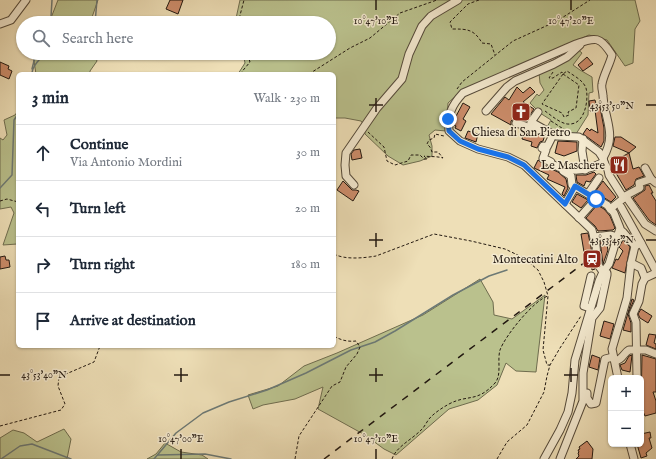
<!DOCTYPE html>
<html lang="en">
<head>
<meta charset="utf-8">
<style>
	:root { --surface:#fff; --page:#f6f6f7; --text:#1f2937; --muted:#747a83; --line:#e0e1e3 }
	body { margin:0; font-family:"IM FELL English",serif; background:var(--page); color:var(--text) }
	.controls { position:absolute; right:12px; bottom:12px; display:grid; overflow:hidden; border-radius:6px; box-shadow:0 1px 3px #0004 }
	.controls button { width:36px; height:36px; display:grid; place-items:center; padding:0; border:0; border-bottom:1px solid var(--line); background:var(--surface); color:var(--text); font:20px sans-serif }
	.stop { position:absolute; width:12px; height:12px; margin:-9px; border:3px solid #1a73e8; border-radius:50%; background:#fff }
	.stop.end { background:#1a73e8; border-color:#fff; box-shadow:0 1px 4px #0008 }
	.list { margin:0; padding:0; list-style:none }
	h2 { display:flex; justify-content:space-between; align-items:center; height:52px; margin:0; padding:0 16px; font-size:17px }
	h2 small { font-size:13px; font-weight:400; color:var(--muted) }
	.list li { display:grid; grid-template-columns:26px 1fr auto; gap:12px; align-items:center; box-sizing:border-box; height:56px; padding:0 16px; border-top:1px solid var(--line) }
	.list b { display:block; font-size:15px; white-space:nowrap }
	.list p { margin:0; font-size:13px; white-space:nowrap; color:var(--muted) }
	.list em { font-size:13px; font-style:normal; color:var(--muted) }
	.icon { flex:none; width:22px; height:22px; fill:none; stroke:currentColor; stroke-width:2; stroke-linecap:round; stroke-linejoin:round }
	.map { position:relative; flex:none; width:656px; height:459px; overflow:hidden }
	.search { position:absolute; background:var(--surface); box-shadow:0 1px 3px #0004; left:16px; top:16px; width:320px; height:44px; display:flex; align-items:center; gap:10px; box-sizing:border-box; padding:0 14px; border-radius:22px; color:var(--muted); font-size:15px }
	.panel { position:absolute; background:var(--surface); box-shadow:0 1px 3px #0004; left:16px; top:72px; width:320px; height:276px; border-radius:6px }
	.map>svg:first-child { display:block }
	.green { fill:#bac18d; stroke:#6e6c4e }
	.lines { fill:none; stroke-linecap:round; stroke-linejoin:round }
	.stream { stroke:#6c7975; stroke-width:1.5 }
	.building { fill:#cd8d6b; stroke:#221810 }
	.minor-casing { stroke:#554a3a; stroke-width:9 }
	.path { stroke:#221810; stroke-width:1; stroke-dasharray:3 2; stroke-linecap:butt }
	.minor { stroke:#f4ead0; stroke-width:7 }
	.rail { stroke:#221810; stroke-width:1.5; stroke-dasharray:7 7; stroke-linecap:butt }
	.route { stroke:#1a73e8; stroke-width:5 }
	.ticks { fill:none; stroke:#221810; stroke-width:1.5 }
	.labels { text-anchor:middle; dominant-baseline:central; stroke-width:3; stroke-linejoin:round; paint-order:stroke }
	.poi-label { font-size:12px; fill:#221810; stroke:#f4ead0; text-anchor:end }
	.ticks-label { font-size:10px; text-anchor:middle; fill:#221810; stroke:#f4ead0; stroke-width:3; stroke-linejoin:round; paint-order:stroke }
</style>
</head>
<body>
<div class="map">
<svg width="656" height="459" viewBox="0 0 656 459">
	<rect width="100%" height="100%" fill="#eedfb7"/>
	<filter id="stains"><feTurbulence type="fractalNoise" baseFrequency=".005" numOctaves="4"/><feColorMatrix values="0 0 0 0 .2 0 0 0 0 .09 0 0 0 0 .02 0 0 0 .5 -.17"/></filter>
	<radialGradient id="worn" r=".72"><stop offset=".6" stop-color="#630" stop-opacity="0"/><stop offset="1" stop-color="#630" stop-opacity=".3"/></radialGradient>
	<g class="green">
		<path d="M58,0H98L90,23H49Z"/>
		<path d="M240,0H635L640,21L635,29L633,63L625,66L607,40L589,35L460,92L448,103L446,131L435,130L429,135L432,146V156L420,161L403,165L388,156L365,134L364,125L361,121L345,118H334V74H238L245,63L243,53H329V23H235Z"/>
		<path d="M575,47L582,53L573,65L580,70L592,77L593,92L589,93L588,115L576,134L557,133L547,127L551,120L540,113L530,103L537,94L539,96L544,90L540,83L539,73Z"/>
		<path d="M35,53H94L97,61L90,71V74H36L33,55Z"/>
		<path d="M18,111V240L17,244L3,245L14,213L11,207L0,209V138L3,140L7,135L4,120L15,115Z"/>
		<path d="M480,279L493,302L494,315L512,319L545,295L536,372L516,371L506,363L497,385L478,400L449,409L396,455L384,449L365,435L318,409L323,387L295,399L263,405L253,409L248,395L278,386L304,366L337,353L423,315Z"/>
		<path d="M64,429L71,439L67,459H0V438L13,430L24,433L37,442Z"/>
		<path d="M165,443L181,452L202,455L208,459H147L156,454Z"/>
	</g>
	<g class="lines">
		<g class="stream">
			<path d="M48,23L51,17L52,0"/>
			<path d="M95,23L97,0"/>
			<path d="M32,69L36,53"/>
			<path d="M32,74C32,66 41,57 47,53"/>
			<path d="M0,188L12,175L14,120L18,114"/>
			<path d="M158,455L205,454L231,459"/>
			<path d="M1,459L20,446L32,444L71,459"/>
			<path d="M154,459L176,433L203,413L229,402L267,390L306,373L351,350L375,342L395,331L453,295L489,276L507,270"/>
		</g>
	</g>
	<g class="building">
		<path d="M170,0H183L178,14L166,9Z"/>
		<path d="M587,57L593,64L583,71L578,65Z"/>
		<path d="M0,62L9,66L8,69L12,71L9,79L0,75Z"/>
		<path d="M517,87L523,93L530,87L535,92L523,102L534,109L526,121L515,118L511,121V125L491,114L505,97L509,100Z"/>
		<path d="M595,100L597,108L600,107L604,128V141L601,147L583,134L587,128L590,131L591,129L598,133L595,110L590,111L589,101Z"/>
		<path d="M463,103L470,107L463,119L466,121L461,131L455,128L456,126L454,125V120Z"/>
		<path d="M468,131L478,134L476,142L465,138Z"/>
		<path d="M524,131L536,135L541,134L545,135L543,141L540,142L537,148L531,146L532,142L522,139Z"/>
		<path d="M615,137H621L636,147L629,153L633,169L639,167L644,176L636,179L634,185L626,190L610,163L629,153L613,146Z"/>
		<path d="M558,141L577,142V151L564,156L555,153Z"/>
		<path d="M360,149L362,158L352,160L351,154L354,150Z"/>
		<path d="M538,160L549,168L558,172L566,179L568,188L564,196L562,194L565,187L547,179L549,175L534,168Z"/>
		<path d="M594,172L596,174L590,182L586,181L584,186L577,182L576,175H586Z"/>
		<path d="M343,181L352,190H356L359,191L353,201L337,190Z"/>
		<path d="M603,181L616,197L611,202L595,192Z"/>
		<path d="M649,185L653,193H651L656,201V225L649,220L633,198L645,190V186Z"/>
		<path d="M577,194L588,200L581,208L572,202Z"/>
		<path d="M597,205L604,209L610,216L615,228L613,230L598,231L595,226L586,218Z"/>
		<path d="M588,233L591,247L593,266L595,269L592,270L591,264H589L585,258L581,234Z"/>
		<path d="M611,240L610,245H607L608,250L603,264L600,241Z"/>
		<path d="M623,240L630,247L625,273L612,268L616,259L618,260L623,251L619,247Z"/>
		<path d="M5,256L6,260H9L10,267L0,269V257Z"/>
		<path d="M632,299L634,300L628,314L631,323V332L623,330Z"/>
		<path d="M641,309L652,316L648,323L640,318L638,314Z"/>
		<path d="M604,321L614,324L610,339L600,336Z"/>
		<path d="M649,334L656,335L654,343L656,344V349L646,345Z"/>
		<path d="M592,355L600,358L598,370L589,367Z"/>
		<path d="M632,355L630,372L622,370L620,365L625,363L629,356Z"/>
		<path d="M642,355L656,359V392H653L656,401V413L645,416L641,407Z"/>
		<path d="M650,432L651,438H649L652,448L646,453L647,456L641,458L637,444H641V434Z"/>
		<path d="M587,441L593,449L592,459H576L579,456L578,453L579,452L578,450L580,449L579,447Z"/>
	</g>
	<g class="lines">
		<g class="minor-casing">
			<g id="minor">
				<path d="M0,24L11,20L26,0"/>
				<path d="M486,111L507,87L515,81L554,64L567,57L580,45"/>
				<path d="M538,112L531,122L556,136L579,137L599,152L603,158L604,162"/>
				<path d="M516,123L538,130"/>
				<path d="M552,137L547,147L543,146L542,148L546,150L543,158L551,162V164C572,173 584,172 604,162L608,170L609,175L623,197"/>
				<path d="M583,139L582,151L585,170"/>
				<path d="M645,168L651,179L656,183"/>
				<path d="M354,185L346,176L345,165L346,153L377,108L402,79L409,54L422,26L431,16L458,0"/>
				<path d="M588,194L599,178"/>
				<path d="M624,198H627L645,224L656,231"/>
				<path d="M565,204L575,187"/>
				<path d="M621,207L641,243L635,246"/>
				<path d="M610,209L624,198L623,197L640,188L639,183L651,179"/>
				<path d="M579,218L596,199"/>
				<path d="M594,237L611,235L618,237"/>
				<path d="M641,243L656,271"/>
				<path d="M631,263L641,268L645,278"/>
				<path d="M590,308L584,306L591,276"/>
				<path d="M615,361C623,360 623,353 629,350H646L656,354"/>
				<path d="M618,378L612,349L627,298L631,263L635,246L623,232L620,230"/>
				<path d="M637,378L636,322L633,314L639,301L642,284L645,278L656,273"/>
				<path d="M587,393V398L591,404L596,403L605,359L613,357"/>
				<path d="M630,444L634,459"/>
				<path d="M544,459L560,430L568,412L572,393L575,360L599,281L603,272L609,264L620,228L614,213L607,205L572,185L571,176L563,171L562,169"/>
				<path d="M560,459L583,401V373L592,318L600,308L607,275V273L603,272L598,265L596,246L592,230L524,165L508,157L478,149L460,141L449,131C448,114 451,106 463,93L576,44C596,37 600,36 612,55C610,64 603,76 602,84C601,87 603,92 603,96C605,121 617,134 603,158"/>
			</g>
		</g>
		<g class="path">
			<path d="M479,0L468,4L450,22L452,29C467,29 474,29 482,43L491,44L495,55"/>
			<path d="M238,23L244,0"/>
			<path d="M240,74L250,62L247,53"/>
			<path d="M309,74L350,48L370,38L400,13L437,0"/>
			<path d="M563,74L579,85L576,108L568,112L569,115L564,117L562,113L542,104Z"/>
			<path d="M457,89L462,82L513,41L557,21L590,0"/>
			<path d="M545,111C552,116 562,125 570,124C585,124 589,99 586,88C583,80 574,76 567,71L563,74L562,72L553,78H549L553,72"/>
			<path d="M551,121L565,130"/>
			<path d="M368,132L384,147L387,161L395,165L408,161L411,155H420L424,159H427L424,156C431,157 436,156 443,158L438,152H432L430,147L427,144L429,140L434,138L435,134L444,136"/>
			<path d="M0,201L7,199L18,202"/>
			<path d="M334,254C345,260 364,258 376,256L434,234L471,241L505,249L524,258L538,270L544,282L548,296L543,350L547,365H550"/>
			<path d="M0,426L61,410L65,404L58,386L59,377L94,362L100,346"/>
			<path d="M295,459L299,436L332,386L340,382L346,367L357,354L360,347L356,341C348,342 340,340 334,336"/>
			<path d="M392,459C396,447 411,440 420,431C424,428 426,423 429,419C434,413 442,408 449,404C468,394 477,403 495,383C502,375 497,360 500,350C505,336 534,300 548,296"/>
			<path d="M497,459L507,442L527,425L544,392L547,376L550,365L560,348L581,316"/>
		</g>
		<use href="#minor" class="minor"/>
		<path class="rail" d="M324,459L588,260"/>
	</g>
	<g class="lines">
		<path class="route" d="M448,119L449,131L460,141L478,149L508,157L524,165L565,204L575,186L596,199"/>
	</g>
	<path class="ticks" d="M376,0V10M571,0V10M376,98V112M369,105H383M646,105H656M376,233V247M369,240H383M646,240H656M181,368V382M376,368V382M571,368V382M0,375H10M174,375H188M369,375H383M564,375H578M181,449V459M376,449V459"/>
	<defs>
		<g id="church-square" transform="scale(1)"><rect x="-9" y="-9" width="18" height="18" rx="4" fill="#8f2418" stroke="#f4ead0"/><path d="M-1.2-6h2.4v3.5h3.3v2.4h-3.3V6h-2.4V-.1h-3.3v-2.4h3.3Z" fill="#fff"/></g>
		<g id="restaurant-square" transform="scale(1)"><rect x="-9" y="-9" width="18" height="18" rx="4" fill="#8f2418" stroke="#f4ead0"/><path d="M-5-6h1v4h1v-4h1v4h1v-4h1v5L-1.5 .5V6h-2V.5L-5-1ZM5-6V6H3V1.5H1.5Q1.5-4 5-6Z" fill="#fff"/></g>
		<g id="station-square" transform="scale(1)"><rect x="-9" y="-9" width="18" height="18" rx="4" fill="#8f2418" stroke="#f4ead0"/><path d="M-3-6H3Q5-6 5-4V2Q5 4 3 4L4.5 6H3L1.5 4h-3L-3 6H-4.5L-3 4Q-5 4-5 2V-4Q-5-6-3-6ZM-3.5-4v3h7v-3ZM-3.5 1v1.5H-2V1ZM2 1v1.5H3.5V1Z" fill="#fff"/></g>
	</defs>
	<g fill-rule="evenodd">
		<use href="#church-square" x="521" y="112"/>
		<use href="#restaurant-square" x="619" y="165"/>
		<use href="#station-square" x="592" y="259"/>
	</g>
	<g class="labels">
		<g class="poi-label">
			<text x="521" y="132" text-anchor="middle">Chiesa di San Pietro</text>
			<text x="605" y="165">Le Maschere</text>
			<text x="578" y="259">Montecatini Alto</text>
		</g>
	</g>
	<g class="ticks-label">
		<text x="376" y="24">10°47'10"E</text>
		<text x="571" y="24">10°47'20"E</text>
		<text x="612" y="109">43°53'50"N</text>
		<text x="612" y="243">43°53'45"N</text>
		<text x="44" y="378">43°53'40"N</text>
		<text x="181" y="442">10°47'00"E</text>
		<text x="376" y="442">10°47'10"E</text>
	</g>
	<rect width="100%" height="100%" filter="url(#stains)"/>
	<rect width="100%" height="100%" fill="url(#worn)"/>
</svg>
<div class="controls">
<button>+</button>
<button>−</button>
</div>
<div class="stop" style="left:596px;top:199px"></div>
<div class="stop end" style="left:448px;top:119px"></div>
<div class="search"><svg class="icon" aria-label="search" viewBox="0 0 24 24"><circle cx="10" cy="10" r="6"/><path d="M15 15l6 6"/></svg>Search here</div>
<section class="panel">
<h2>3 min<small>Walk · 230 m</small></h2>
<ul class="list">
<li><svg class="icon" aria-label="ahead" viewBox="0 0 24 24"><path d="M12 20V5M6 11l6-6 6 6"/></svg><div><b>Continue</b><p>Via Antonio Mordini</p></div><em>30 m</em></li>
<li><svg class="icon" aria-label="left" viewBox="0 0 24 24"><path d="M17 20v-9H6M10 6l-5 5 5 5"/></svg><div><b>Turn left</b></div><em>20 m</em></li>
<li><svg class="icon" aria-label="right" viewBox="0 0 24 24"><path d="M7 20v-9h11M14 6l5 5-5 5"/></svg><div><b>Turn right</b></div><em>180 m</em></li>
<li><svg class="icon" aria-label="arrive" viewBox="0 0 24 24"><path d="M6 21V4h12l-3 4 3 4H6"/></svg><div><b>Arrive at destination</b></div></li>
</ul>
</section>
</div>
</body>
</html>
